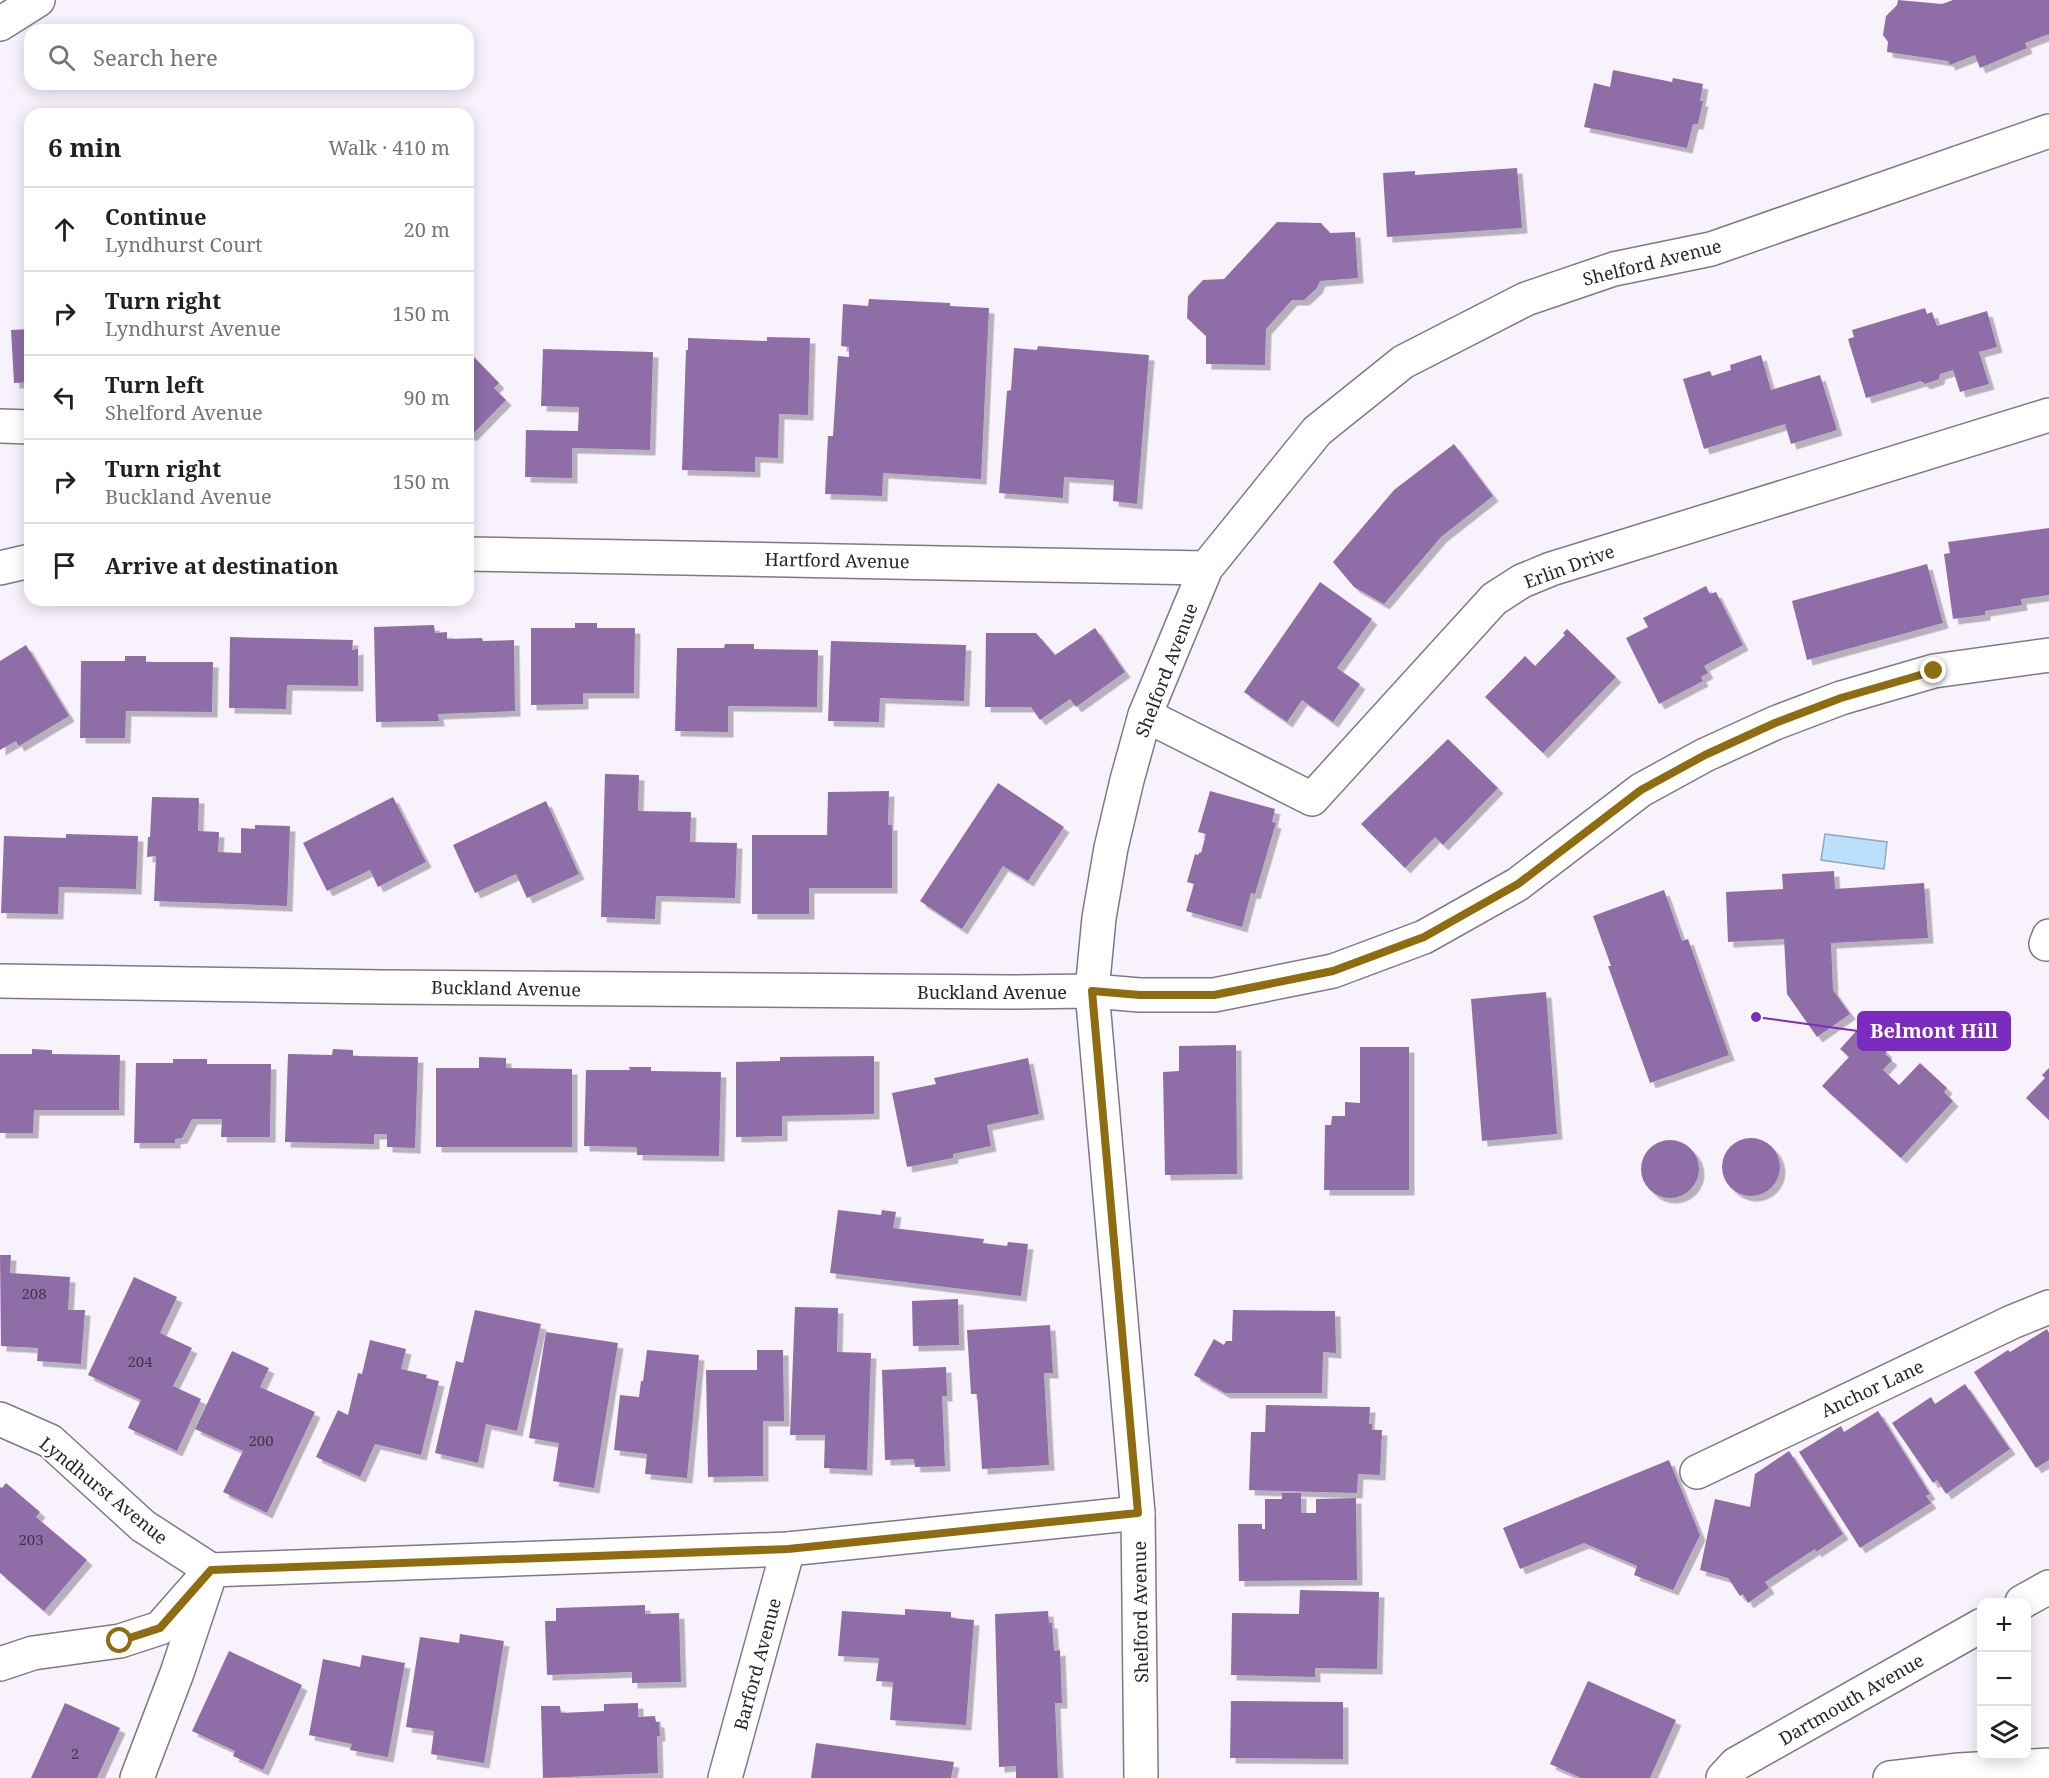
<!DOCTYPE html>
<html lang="en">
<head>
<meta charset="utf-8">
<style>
	:root { --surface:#fff; --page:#f2f2f2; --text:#202124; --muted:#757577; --line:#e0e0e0 }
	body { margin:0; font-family:"Noto Serif",serif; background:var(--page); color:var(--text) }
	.controls { position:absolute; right:18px; bottom:18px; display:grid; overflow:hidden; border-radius:12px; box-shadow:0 3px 15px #0003 }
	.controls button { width:54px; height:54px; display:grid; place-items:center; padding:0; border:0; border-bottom:2px solid var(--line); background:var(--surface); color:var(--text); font:30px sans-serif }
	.stop { position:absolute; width:18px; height:18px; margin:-14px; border:4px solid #8f6c10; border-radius:50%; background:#fff }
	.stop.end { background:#8f6c10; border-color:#fff; box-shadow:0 2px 6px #0008 }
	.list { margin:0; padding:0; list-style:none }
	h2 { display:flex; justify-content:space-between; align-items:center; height:78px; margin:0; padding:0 24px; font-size:26px }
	h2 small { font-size:20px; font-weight:400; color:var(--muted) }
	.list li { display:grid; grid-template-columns:39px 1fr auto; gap:18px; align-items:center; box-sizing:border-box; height:84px; padding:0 24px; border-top:2px solid var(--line) }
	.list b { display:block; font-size:22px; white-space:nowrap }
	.list p { margin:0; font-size:20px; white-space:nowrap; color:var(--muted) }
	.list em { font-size:20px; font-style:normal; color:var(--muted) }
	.icon { flex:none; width:33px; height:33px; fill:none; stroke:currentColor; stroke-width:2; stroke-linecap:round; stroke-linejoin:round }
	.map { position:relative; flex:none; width:2049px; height:1778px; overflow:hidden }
	.search { position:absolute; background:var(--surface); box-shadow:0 3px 15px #0003; left:24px; top:24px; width:450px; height:66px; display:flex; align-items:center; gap:15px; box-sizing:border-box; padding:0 21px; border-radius:18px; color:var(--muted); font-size:22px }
	.panel { position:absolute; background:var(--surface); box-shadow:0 3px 15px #0003; left:24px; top:108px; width:450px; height:498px; border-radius:18px }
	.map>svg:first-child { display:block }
	.water { fill:#bae0fb; stroke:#8ea8bc; stroke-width:1.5 }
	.building { fill:#8f6ea7; filter:url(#shadow) }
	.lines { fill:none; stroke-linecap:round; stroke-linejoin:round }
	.street-casing { stroke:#7f7983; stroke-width:36 }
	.street { stroke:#fff; stroke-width:33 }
	.route { stroke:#8f6c10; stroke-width:8 }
	.labels { text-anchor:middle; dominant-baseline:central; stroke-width:4.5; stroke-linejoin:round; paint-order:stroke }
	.number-label { font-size:15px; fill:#423849 }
	.street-label { font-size:18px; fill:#28262a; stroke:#fff }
	.leader { fill:none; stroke:#7b2cbf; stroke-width:2 }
	.callout-dot { fill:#7b2cbf; stroke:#fff; stroke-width:2 }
	.callout { fill:#7b2cbf; stroke:#7b2cbf; stroke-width:2 }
	.callout-label { font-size:20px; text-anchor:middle; font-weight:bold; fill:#fff }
</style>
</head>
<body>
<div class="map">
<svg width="2049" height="1778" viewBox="0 0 2049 1778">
	<defs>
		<filter id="shadow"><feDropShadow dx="5.5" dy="5.5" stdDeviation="0" flood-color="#0004"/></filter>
	</defs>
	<rect width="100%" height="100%" fill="#f8f2fd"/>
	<path class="water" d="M1825,834L1887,842L1884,869L1821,860Z"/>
	<g class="building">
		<path d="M1898,0L1942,4L1953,0H2049V34L2025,43L2027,48L1980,68L1975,55L1950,65L1948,61L1887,52L1888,42L1883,35L1886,16L1897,5Z"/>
		<path d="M1613,70L1672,82L1673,78L1703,84L1700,101H1703L1698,124H1693L1687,148L1584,127L1594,83L1610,87Z"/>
		<path d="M1517,168L1522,228L1387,237L1383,173L1415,171V175Z"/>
		<path d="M1277,222L1321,223L1330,233L1355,232L1358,278L1320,281L1317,288L1304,300H1292L1266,329L1265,365L1206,364V336L1187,318L1188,296L1203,280L1224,279Z"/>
		<path d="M869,299L950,303V306L989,308L981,479L883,473L882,496L825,494L828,436H833L838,356L849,357V347L841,346L843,304L868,306Z"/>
		<path d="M1925,308L1927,314L1932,312L1937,326L1987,311L1997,347L1979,352L1989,384L1960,392L1953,370L1940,374L1939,379L1925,384L1921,381L1866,398L1848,339L1854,337L1852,330Z"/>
		<path d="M30,329V382L14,383L11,330Z"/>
		<path d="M767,337L810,338L808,415L779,414L778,458L755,457V472L682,470L686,350H688V338L767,341Z"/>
		<path d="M1038,346L1149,355L1137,504L1113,501L1114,480L1064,477L1063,498L999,493L1007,391L1011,390L1014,348L1037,350Z"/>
		<path d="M543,349L653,352L650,450L572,448V478L525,477L526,430L578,431L579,407L541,406Z"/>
		<path d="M468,351L499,383L494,388L506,400L471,436L468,433Z"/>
		<path d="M1761,355L1771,390L1820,375L1837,430L1791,444L1785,424L1704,449L1683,379L1710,371L1712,376L1731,370L1730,365Z"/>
		<path d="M1454,444L1493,496L1441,537L1384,604L1354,587L1333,562L1394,490Z"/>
		<path d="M2049,528V595L2021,599L2022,605L1985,611V615L1953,619L1944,554L1950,553L1948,542Z"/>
		<path d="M1927,564L1943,623L1807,660L1792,601Z"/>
		<path d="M1320,582L1372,619L1337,668L1360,684L1333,722L1302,700L1287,722L1244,692Z"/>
		<path d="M1706,586L1710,594L1716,592L1743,645L1704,666L1708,673L1701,677L1703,681L1659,704L1626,638L1648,627L1643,618Z"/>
		<path d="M575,623H597V628H635L634,693H583V704L531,705V628H575Z"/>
		<path d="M434,625L435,633L447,632V639L482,638L483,641L514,640L515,711L438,714L439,721L376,722L374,627Z"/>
		<path d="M1095,628L1125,672L1076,707L1070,699L1040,720L1031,707H985L986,633H1036L1055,655Z"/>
		<path d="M1567,629L1616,677L1543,753L1485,697L1525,656L1535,666L1565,635L1563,633Z"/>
		<path d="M230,637L353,640L352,650L358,649V686L287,685L286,709L229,708Z"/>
		<path d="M831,641L966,645L964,701L880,698L879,722L828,721Z"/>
		<path d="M725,644H754V649L818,650L817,707L728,706V732L675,731L677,648H724Z"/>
		<path d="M26,645L69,716L19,746L16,741L0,750V661Z"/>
		<path d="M125,656H146V662H213L212,712L126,711L125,738H80L81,661H125Z"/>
		<path d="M1448,739L1498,788L1443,845L1435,837L1405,868L1361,824Z"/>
		<path d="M605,774L639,775L638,811L691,812L690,842L737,843L735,898L656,896L655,919L601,917Z"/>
		<path d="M998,783L1064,827L1028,881L1003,866L962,929L920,901Z"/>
		<path d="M889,791L888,825H892V888H809V914H752V835H827L828,792Z"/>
		<path d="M1210,791L1275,809L1272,822L1276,823L1255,894L1251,893L1242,927L1186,911L1194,884L1187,882L1195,854L1198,855L1200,852L1201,853L1206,834L1198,832Z"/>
		<path d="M152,797L199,798L198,831L219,832L218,852L241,853V828L255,829V825L290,826L287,906L154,901L156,856L147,857L148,837H150Z"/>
		<path d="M393,797L426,862L378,887L370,870L327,891L303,843Z"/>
		<path d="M546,801L579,874L527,898L516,874L475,893L453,845Z"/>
		<path d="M66,834L138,836L136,889L59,887L58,914L1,913L4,836L66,838Z"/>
		<path d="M1834,871L1835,889L1924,883L1928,938L1831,943L1833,990L1850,1014L1817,1037L1787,994L1784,939L1728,942L1726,892L1783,889L1782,874Z"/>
		<path d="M1664,890L1682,941L1688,939L1729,1055L1650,1083L1608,966H1611L1593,916Z"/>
		<path d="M1546,992L1557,1134L1482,1141L1471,999Z"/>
		<path d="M1858,1029L1869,1039L1871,1038L1887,1052L1885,1054L1892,1060L1883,1070L1899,1085L1920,1063L1947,1088L1944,1092L1953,1101L1901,1158L1822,1086L1849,1057L1840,1049Z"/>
		<path d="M1236,1045L1237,1174L1165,1175L1163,1072L1179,1071V1046Z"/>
		<path d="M1360,1047H1409V1190H1324L1325,1125H1331L1332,1116H1345V1102L1360,1103Z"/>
		<path d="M32,1049L52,1050V1054L120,1055L119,1110H34L33,1133H0V1054H32Z"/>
		<path d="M333,1049L353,1050V1056L418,1057L415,1148L387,1147V1134H374V1144L285,1142L288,1054L332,1055Z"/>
		<path d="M874,1056V1114L782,1116V1136L736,1137V1062L780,1061V1057Z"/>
		<path d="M479,1057L506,1058V1068L572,1069V1147H436V1068H479Z"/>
		<path d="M1028,1058L1039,1114L987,1125L991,1146L953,1154V1158L907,1167L892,1093L936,1084L934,1078Z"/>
		<path d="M173,1059H207V1064H271L270,1137H221L222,1119H192L182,1138L175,1139V1143H134L136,1063H173Z"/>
		<path d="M629,1067H651V1071L721,1072L719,1156L637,1155V1147L584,1146L586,1070H630Z"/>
		<path d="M2049,1068V1120L2026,1098L2045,1078L2042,1075Z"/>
		<circle cx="1751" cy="1167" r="29"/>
		<circle cx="1670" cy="1169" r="29"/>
		<path d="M838,1210L881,1215L882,1210L896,1212L893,1228L984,1239L983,1243L1007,1246L1008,1242L1028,1244L1021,1296L830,1273Z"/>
		<path d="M0,1255H11L10,1273L70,1277L68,1310H85L81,1364L37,1361L38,1348L1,1346Z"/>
		<path d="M134,1277L177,1297L160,1333L192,1348L173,1386L201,1399L177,1451L128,1428L141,1400L88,1375Z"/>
		<path d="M958,1299L959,1345L913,1346L912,1301Z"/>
		<path d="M795,1307L838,1308L837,1352L871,1353L867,1470L824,1468L825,1435H790Z"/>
		<path d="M475,1310L541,1324L517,1431L486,1424L478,1463L435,1453L456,1361L463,1363Z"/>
		<path d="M1233,1310L1335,1311L1336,1353L1323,1352L1322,1393H1225L1194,1375L1214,1339L1224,1345L1226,1341H1232Z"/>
		<path d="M1050,1325L1053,1373H1044L1049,1465L982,1469L977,1394H971L967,1330Z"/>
		<path d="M2047,1329L2049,1333V1460L2036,1468L1974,1372L2008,1350L2010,1352Z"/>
		<path d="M546,1332L618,1343L594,1488L553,1481L559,1443L529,1438Z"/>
		<path d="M370,1340L406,1349L401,1369L427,1375L426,1378L439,1381L421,1455L375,1444L360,1477L316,1457L338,1410L348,1415L358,1373L362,1374Z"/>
		<path d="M647,1350L699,1355L687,1478L645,1474L647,1454L614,1450L620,1395L639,1397L641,1381H643Z"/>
		<path d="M757,1350H783L784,1421H763V1476L708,1477L706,1370H757Z"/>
		<path d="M232,1351L269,1368L260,1387L315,1412L267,1513L223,1492L243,1451L195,1429Z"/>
		<path d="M946,1367L947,1396H942L945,1466L915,1467L914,1459L885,1460L882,1370Z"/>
		<path d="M1965,1384L2010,1449L1946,1494L1937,1480L1933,1483L1892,1423L1931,1397L1935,1404Z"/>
		<path d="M1266,1405L1370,1407L1369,1424H1372V1430H1382L1380,1475L1358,1474L1357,1493L1249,1490L1251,1432H1265Z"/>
		<path d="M1878,1411L1930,1494L1926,1496L1931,1503L1860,1548L1799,1452L1841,1426L1844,1432Z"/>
		<path d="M1789,1451L1843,1534L1816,1552L1815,1549L1765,1582L1769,1588L1748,1603L1743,1594L1740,1596L1728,1578L1700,1570L1715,1499L1750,1507L1755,1474Z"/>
		<path d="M1669,1460L1700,1535L1673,1590L1634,1575L1637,1566L1584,1543L1520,1569L1503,1528Z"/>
		<path d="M6,1483L40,1512L36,1517L87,1560L44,1611L0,1573V1487L2,1488Z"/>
		<path d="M1282,1493H1301V1513H1316V1499L1356,1498L1357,1580L1239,1581L1238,1524H1262V1529H1265V1499H1282Z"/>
		<path d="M1300,1590L1379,1592L1377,1669L1315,1668V1677L1231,1675L1232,1613L1299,1614Z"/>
		<path d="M645,1605V1614L679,1613L681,1682L632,1683V1672L547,1675L545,1621H556V1608Z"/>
		<path d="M905,1609L951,1612V1618L974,1620L966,1725L890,1720L893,1682L876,1681L879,1658L838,1656L842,1611L905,1615Z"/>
		<path d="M1048,1611L1049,1623H1052L1054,1651L1060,1650L1062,1703H1055L1058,1778H1016V1766L999,1767L995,1614Z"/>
		<path d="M460,1634L504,1641L484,1763L431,1754L434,1731L406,1727L420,1637L459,1643Z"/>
		<path d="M229,1651L302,1685L263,1770L233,1756L235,1751L192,1731Z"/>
		<path d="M362,1655L405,1663L388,1757L350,1750L352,1744L309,1735L323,1659L360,1667Z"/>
		<path d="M1588,1681L1676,1720L1650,1778H1581L1550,1764Z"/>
		<path d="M1231,1701L1343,1702V1759L1230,1758Z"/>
		<path d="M65,1703L120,1728L97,1778H31Z"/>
		<path d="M638,1703V1717L655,1716L656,1722H659L660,1736H657L658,1773L543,1778L541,1706H560L561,1713L604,1711V1704Z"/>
		<path d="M816,1743L954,1762L951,1778H811Z"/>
	</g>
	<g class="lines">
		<g class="street-casing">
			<g id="street">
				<path d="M0,24L38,0"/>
				<path d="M0,426L30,427"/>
				<path d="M468,554L1206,568"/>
				<path d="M0,568L30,561"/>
				<path d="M1145,715L1312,799L1494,599L1522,581L1551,569L2049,415"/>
				<path d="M2046,944L2049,936"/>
				<path d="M0,981L383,987L1008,992L1092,991L1140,995H1214L1333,971L1424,937L1518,884L1641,790L1705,755L1775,723L1841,698L1934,671L2049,655"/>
				<path d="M0,1419L50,1441L143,1526L211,1570L788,1549L1138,1513"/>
				<path d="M1697,1472L2012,1322L2049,1307"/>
				<path d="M2022,1602L2049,1587"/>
				<path d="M0,1664L33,1653L120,1641L160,1628L211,1570"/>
				<path d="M137,1778L177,1673L207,1583"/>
				<path d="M725,1778L788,1549"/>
				<path d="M1141,1778L1138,1513L1092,991L1099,918L1111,848L1127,780L1145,715L1206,568L1317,431L1403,362L1526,299L1614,269L1711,249L2049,131"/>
				<path d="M1723,1778L1736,1764L1982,1625"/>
				<path d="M1890,1778L1959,1770L2049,1765"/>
			</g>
		</g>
		<use href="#street" class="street"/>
	</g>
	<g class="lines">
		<path class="route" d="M120,1641L160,1628L211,1570L788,1549L1138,1513L1092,991L1140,995H1214L1333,971L1424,937L1518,884L1641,790L1705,755L1775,723L1841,698L1934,671"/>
	</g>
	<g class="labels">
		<g class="number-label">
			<text x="34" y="1293">208</text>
			<text x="140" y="1361">204</text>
			<text x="261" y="1440">200</text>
			<text x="31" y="1539">203</text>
			<text x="75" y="1753">2</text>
		</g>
		<g class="street-label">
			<text transform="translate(1652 262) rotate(-14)">Shelford Avenue</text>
			<text transform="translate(837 560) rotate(1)">Hartford Avenue</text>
			<text transform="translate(1569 566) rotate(-20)">Erlin Drive</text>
			<text transform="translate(1166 670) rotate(-69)">Shelford Avenue</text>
			<text transform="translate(506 988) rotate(1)">Buckland Avenue</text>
			<text x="992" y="992">Buckland Avenue</text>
			<text transform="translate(1872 1388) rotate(-25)">Anchor Lane</text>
			<text transform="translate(104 1490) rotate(39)">Lyndhurst Avenue</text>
			<text transform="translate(1140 1612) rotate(-91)">Shelford Avenue</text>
			<text transform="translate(757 1664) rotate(-75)">Barford Avenue</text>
			<text transform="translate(1851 1699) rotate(-30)">Dartmouth Avenue</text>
		</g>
	</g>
	<path class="leader" d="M1756 1017L1858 1031"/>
	<circle class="callout-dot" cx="1756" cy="1017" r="6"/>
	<rect class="callout" x="1858" y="1012" width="152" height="38" rx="6"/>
	<g class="callout-label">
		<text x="1934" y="1038">Belmont Hill</text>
	</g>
</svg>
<div class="controls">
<button>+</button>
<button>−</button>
<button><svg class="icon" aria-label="layers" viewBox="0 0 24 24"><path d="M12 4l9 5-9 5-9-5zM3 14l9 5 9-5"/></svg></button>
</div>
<div class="stop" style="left:120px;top:1641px"></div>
<div class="stop end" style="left:1934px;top:671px"></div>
<div class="search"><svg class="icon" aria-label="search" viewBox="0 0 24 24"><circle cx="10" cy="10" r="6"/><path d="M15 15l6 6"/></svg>Search here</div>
<section class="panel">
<h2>6 min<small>Walk · 410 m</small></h2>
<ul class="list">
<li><svg class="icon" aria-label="ahead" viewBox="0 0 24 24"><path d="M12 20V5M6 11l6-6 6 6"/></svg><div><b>Continue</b><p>Lyndhurst Court</p></div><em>20 m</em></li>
<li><svg class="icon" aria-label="right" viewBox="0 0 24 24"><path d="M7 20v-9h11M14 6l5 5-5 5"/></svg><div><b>Turn right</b><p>Lyndhurst Avenue</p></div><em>150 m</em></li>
<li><svg class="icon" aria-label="left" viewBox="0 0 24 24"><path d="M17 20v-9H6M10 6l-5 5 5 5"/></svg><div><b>Turn left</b><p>Shelford Avenue</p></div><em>90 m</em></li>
<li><svg class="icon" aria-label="right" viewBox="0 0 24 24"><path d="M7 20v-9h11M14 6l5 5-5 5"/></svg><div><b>Turn right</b><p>Buckland Avenue</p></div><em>150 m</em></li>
<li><svg class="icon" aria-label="arrive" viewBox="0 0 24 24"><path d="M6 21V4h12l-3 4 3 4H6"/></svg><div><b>Arrive at destination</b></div></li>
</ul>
</section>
</div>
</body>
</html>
